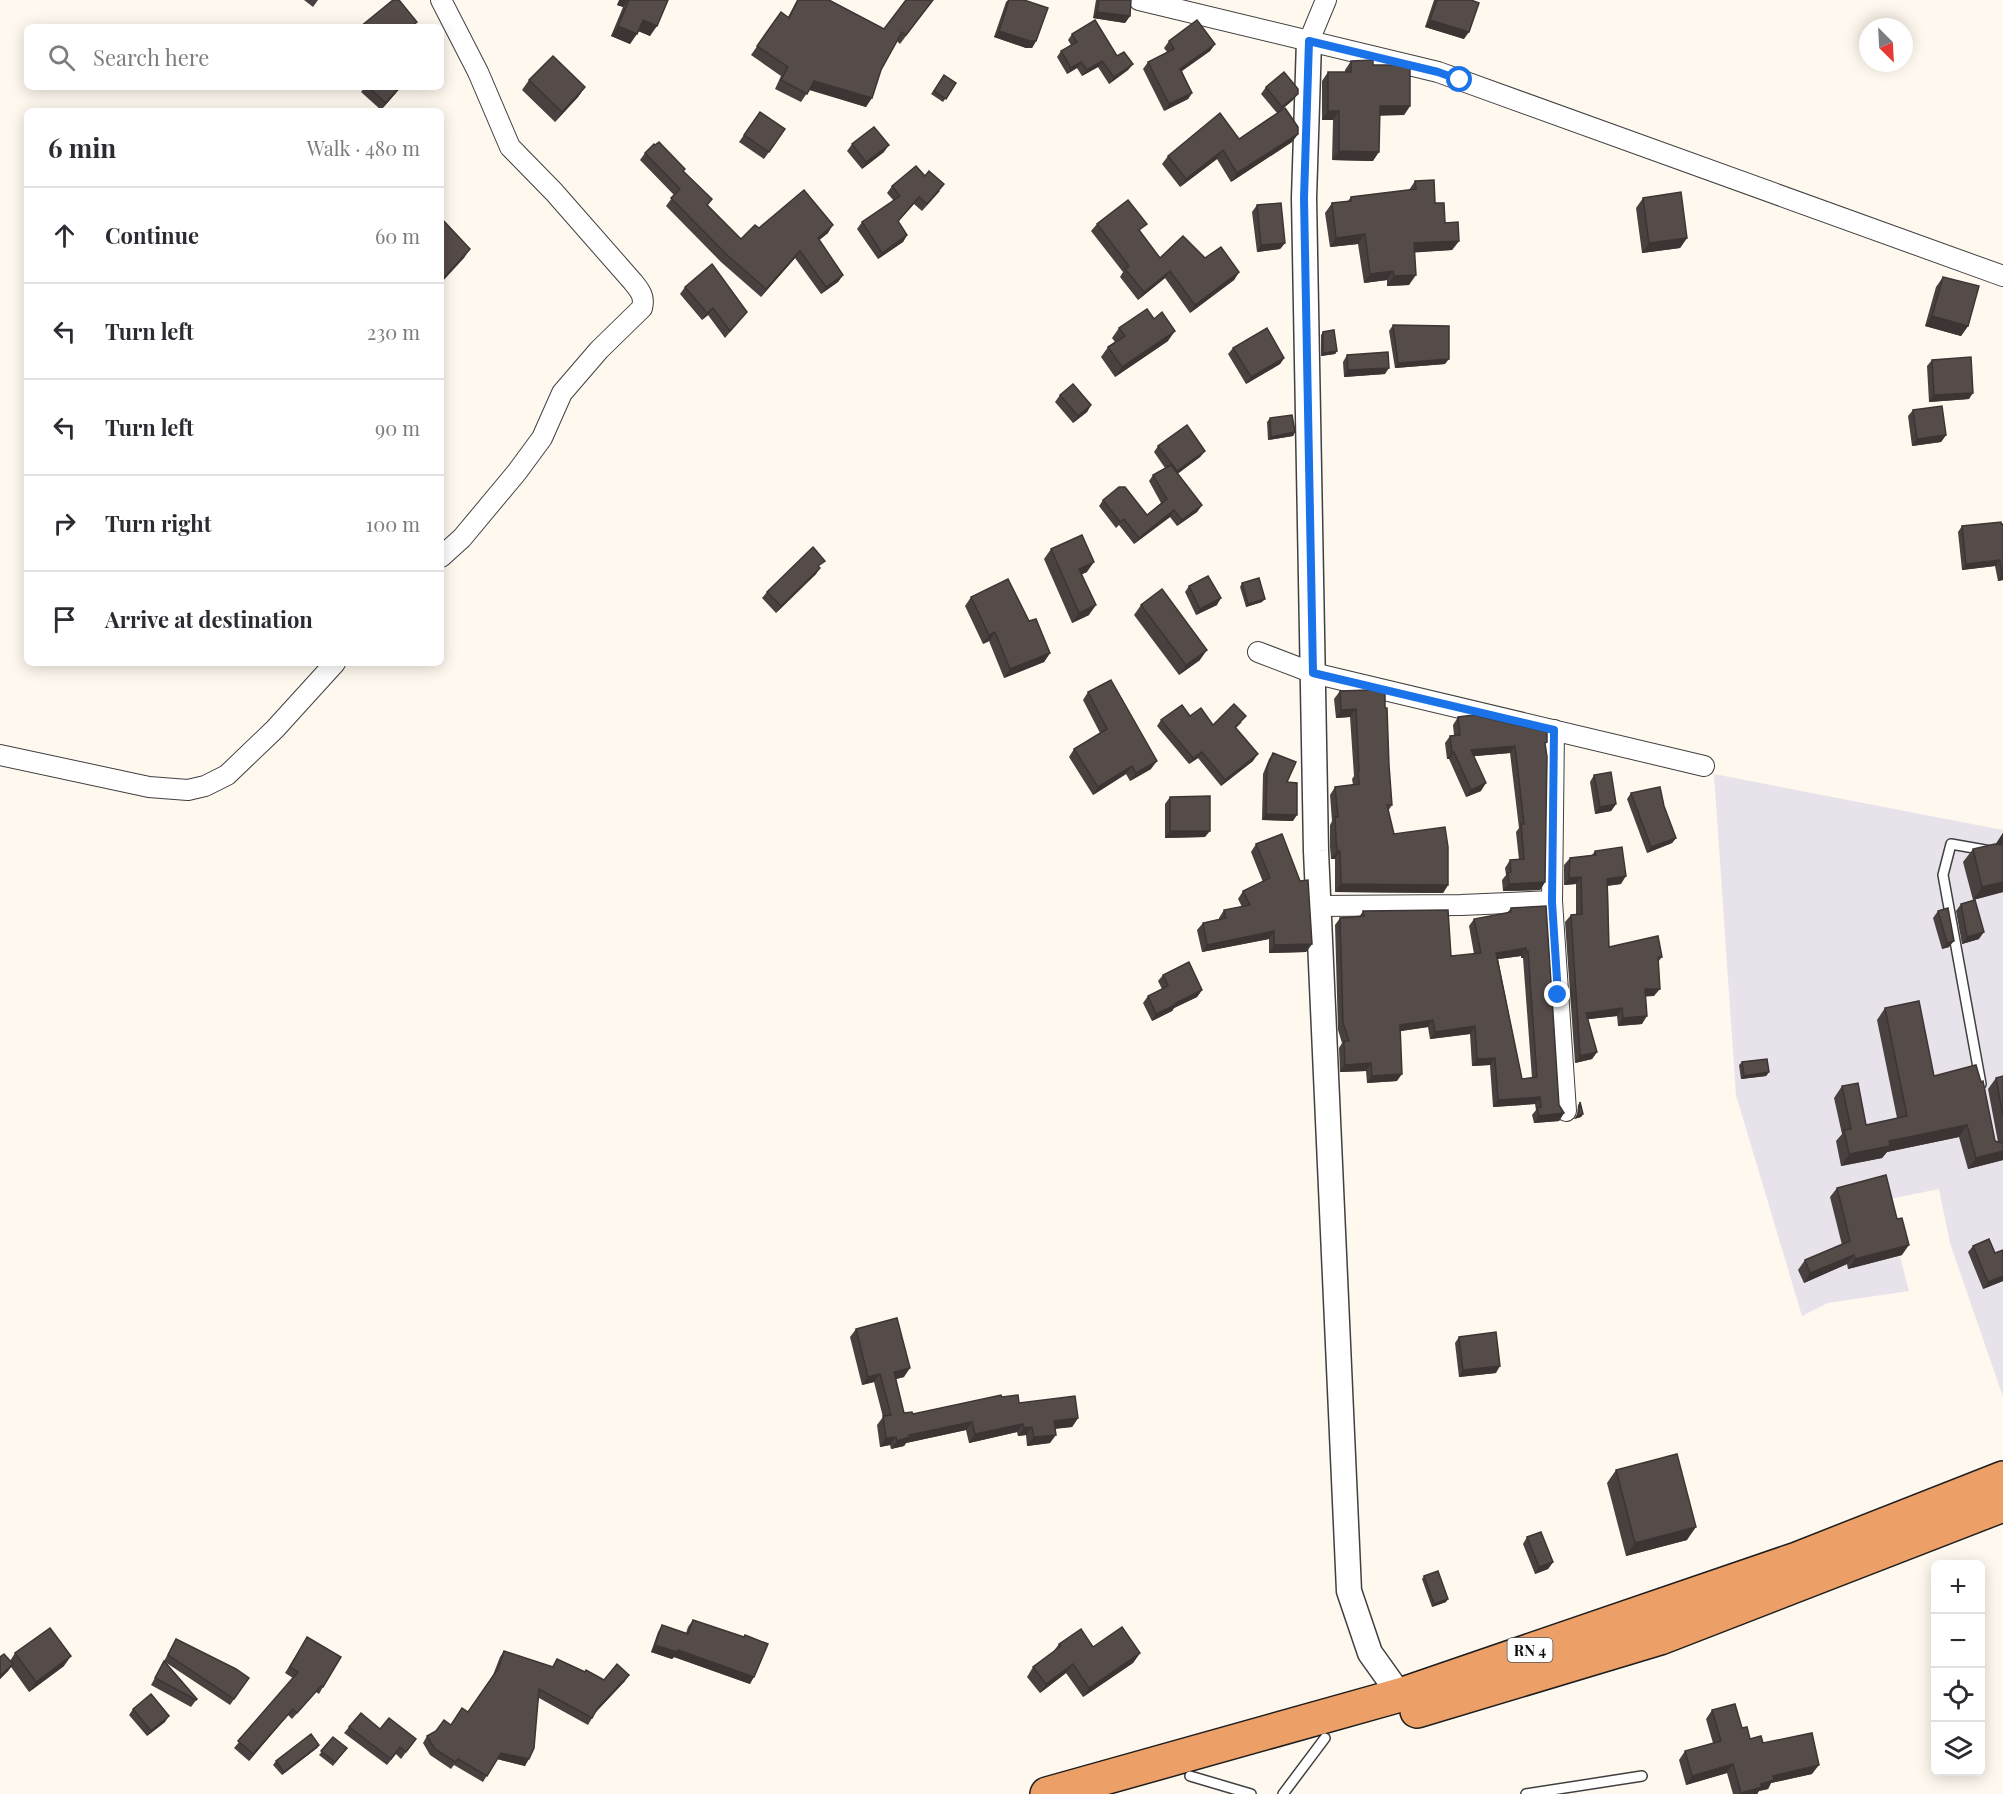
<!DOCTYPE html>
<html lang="en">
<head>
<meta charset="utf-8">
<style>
	:root { --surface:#fff; --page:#f2f2f3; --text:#2b2b33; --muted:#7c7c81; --line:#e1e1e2 }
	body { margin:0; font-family:"Playfair Display",serif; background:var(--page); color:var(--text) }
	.controls { position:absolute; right:18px; bottom:18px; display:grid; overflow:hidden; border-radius:9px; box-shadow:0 3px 15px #0003 }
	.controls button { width:54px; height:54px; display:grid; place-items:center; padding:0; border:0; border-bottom:2px solid var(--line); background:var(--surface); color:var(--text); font:30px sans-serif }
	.compass { position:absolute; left:1859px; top:18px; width:54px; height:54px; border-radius:50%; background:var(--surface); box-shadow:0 3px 15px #0003; rotate:156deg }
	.stop { position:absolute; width:18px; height:18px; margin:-14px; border:4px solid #1a73e8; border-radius:50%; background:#fff }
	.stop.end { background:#1a73e8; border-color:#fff; box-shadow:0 2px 6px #0008 }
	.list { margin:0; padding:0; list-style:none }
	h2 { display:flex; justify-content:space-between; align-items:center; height:78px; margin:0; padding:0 24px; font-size:26px }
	h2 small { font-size:20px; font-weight:400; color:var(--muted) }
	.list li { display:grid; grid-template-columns:39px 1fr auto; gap:18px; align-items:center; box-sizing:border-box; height:96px; padding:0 24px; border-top:2px solid var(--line) }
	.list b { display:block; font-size:22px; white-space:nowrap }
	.list em { font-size:20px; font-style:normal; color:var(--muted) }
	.icon { flex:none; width:33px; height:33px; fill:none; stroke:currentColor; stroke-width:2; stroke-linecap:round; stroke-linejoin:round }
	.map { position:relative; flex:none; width:2003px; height:1794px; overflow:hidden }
	.search { position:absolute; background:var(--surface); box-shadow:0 3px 15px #0003; left:24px; top:24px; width:420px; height:66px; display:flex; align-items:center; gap:15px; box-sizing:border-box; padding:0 21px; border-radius:9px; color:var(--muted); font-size:22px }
	.panel { position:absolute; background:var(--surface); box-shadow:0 3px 15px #0003; left:24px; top:108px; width:420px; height:558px; border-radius:9px }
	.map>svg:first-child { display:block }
	.industrial { fill:#e8e2eb }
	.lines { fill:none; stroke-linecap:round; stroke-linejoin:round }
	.service-casing { stroke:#404040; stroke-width:12 }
	.minor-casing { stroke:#404040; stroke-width:22 }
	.tertiary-casing { stroke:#404040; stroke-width:27 }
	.trunk-casing { stroke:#1e1e1e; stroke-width:36 }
	.service { stroke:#fff; stroke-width:9 }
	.minor { stroke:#fff; stroke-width:20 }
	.tertiary { stroke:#fff; stroke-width:24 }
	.trunk { stroke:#eca068; stroke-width:33 }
	.wall { fill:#494140; fill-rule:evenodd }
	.shaded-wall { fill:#3c3534 }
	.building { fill:#554c4a; stroke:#3c3534; stroke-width:1.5; fill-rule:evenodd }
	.route { stroke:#1a73e8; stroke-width:8 }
	.labels { text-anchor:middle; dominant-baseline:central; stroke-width:6; stroke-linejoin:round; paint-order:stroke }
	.shield { fill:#fff; stroke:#565656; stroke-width:1.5 }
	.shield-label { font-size:15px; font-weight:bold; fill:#0d0d0d }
</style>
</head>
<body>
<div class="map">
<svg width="2003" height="1794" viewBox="0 0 2003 1794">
	<rect width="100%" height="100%" fill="#fef8ee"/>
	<path class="industrial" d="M1714,774L2003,830V1397L1950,1243L1939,1189L1885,1200L1909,1291L1828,1303L1802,1316L1736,1095Z"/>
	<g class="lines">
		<g class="service-casing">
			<g id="service">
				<path d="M1981,1084L1943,875L1951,844L2003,853"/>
				<path d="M1190,1776L1251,1794"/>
				<path d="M1283,1794L1325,1738"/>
				<path d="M1526,1794L1642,1776"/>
			</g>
		</g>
		<g class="minor-casing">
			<g id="minor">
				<path d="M441,0L478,72L510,147L554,192L633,282C640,291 645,296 642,308L599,350L562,393L542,438L517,472L462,538L441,557"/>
				<path d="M1139,0L1438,72L2003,276"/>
				<path d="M1309,41L1326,0"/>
				<path d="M1258,652L1313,673L1704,766"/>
				<path d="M1554,730L1552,901L1566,1111"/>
				<path d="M0,755L149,787L188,790L205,786L227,775L275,729L335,663"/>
				<path d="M1318,906L1461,905L1552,901"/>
			</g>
		</g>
		<g class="tertiary-casing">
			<path id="tertiary" d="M1309,41L1304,198L1316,851L1349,1591L1370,1653L1400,1695"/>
		</g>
		<g class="trunk-casing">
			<g id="trunk">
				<path d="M1417,1711L1660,1638L2003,1505"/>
				<path d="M1047,1794L1400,1695L1797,1559L2003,1478"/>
			</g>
		</g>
		<use href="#service" class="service"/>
		<use href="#minor" class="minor"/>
		<use href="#tertiary" class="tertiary"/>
		<use href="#trunk" class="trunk"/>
	</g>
	<g class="wall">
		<path d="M304,0H318L313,7Z"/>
		<path d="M619,0H668L650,36L638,31L630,44L611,36L623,7L617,5Z"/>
		<path d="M797,0H829L884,29L933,0L900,44L897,41L881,70L866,107L809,90L801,102L775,89L781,76L751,55L781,12L788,17Z"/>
		<path d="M1008,0H1024L1036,41L1032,48H1026L994,37L1006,2Z"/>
		<path d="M1096,0H1131L1130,16L1125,23L1093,18Z"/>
		<path d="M1434,0H1471L1464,39L1425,27Z"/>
		<path d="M1072,34L1117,56L1133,64L1128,70L1109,84L1098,67L1082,76L1077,68L1067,74L1057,57L1061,51L1071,45L1068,40Z"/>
		<path d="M1169,41L1215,44L1210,51L1182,71L1192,93L1188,99L1164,111L1143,69L1148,62L1167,52L1164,48Z"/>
		<path d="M1351,61L1373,65L1410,106L1404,115H1380L1373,161L1332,160L1333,120H1322V81L1328,72H1345V70Z"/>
		<path d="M944,75L956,83L943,102L931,94Z"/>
		<path d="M529,80L585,87L578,97L555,122L522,90Z"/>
		<path d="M365,87H401L381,110L361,92Z"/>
		<path d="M1266,87L1293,100L1279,112L1298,134L1292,142L1231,182L1217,159L1180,187L1162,164L1168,156L1239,139L1277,113L1261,94Z"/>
		<path d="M760,112L785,129L764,159L739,142Z"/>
		<path d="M852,144L884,152L862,169L847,151Z"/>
		<path d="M645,153L685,169L683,172L708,205L741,239L759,228L828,233L819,240L843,275L838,282L821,294L795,258L761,297L721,262L666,206L674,195L640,160Z"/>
		<path d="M925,176L940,191L922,211L914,204L898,222L907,235L903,242L878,259L857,229L862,222L894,201L887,193L892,186Z"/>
		<path d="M1415,181L1435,203L1445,223L1459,241L1452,250L1415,252L1409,285L1387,286V280L1364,283L1358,244L1330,247L1325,213L1332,203L1348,201L1351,197L1409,190Z"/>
		<path d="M1643,198L1687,238L1680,248L1642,253L1636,208Z"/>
		<path d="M1257,205L1285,243L1280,249L1257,252L1252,212Z"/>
		<path d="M1097,224L1141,232L1140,233L1160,258H1205L1239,272L1234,280L1190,313L1165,278L1138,300L1120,277L1123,272L1091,231Z"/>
		<path d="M1943,277L1968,326L1961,336L1925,326L1936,287Z"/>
		<path d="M685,287L747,312L725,338L708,315L702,320L680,294Z"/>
		<path d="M1393,325L1445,364L1395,368L1389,331Z"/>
		<path d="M1119,328L1168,341L1115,377L1101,357L1108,347L1115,342L1112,338Z"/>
		<path d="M1323,332L1337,351L1335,354L1321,356V335Z"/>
		<path d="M1233,348L1284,358L1280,364L1246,384L1228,354Z"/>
		<path d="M1347,355L1385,374L1344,377L1343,362Z"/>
		<path d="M1932,360L1969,399L1929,402L1927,366Z"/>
		<path d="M1060,395L1091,405L1087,412L1073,423L1055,402Z"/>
		<path d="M1913,410L1946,435L1941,442L1912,446L1908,416Z"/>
		<path d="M1270,418L1295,432L1293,436L1268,440L1267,422Z"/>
		<path d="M1158,446L1205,451L1200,457L1177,474L1202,505L1197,512L1177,526L1170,517L1134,544L1119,525L1116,528L1099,506L1103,500L1147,515L1161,503L1149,481L1153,475L1165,468L1154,452Z"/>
		<path d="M2001,524L2003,580L1998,581L1995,566L1962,570L1958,532L1962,526Z"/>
		<path d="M1051,549L1087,572L1082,574L1089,615L1072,623L1044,559Z"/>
		<path d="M820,567L816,574L776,613L762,598L767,592Z"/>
		<path d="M1242,583L1262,602L1246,607L1240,587Z"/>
		<path d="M1189,586L1217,605L1196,615L1185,592Z"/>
		<path d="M971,597L1029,621L1050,653L1044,662L1004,678L989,641L983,644L965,606Z"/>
		<path d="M1141,605L1200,660L1179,675L1134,615Z"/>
		<path d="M1369,690L1389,765L1392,805L1388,811L1394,834L1448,885L1443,893L1335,892V859H1331L1330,847V825L1332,821L1330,795L1335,787L1353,785L1352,779L1354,776L1350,717L1336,718L1334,699L1340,691Z"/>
		<path d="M1088,692L1151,769L1130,781L1126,774L1093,795L1069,757L1074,749L1100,733L1083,700Z"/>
		<path d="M1190,716L1213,725L1242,722L1236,728L1253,761L1221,786L1198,758L1189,764L1157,726L1161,720Z"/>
		<path d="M1458,717L1545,745V882L1540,890L1503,891L1502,880L1506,875L1505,868L1510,860H1519L1516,832L1519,828L1510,753L1474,756L1481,791L1466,797L1449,759H1447L1445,743L1450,736L1454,735L1453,725Z"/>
		<path d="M1273,753L1287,782L1293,821L1262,820L1263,774L1269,759Z"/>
		<path d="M1594,775L1616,804L1611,811L1595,814L1590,782Z"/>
		<path d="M1631,793L1676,838L1672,843L1647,853L1627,799Z"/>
		<path d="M1170,797L1205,837L1165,838V804Z"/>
		<path d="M2003,833V892L1973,900L1963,862L1973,849L1996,844Z"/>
		<path d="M1256,844L1312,944L1306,952L1269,953V939L1202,952L1197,930L1203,923L1219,919V918L1224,910L1242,907L1238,899L1243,891L1263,882L1251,852Z"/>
		<path d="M1595,851L1621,884L1608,886L1609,947L1662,957L1658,962L1654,996H1646L1642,1024L1618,1026L1617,1016L1588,1019L1597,1052L1592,1059L1575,1063L1565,922L1571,915H1576V884L1564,885V865L1570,858L1592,855Z"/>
		<path d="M1961,904L1979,939L1962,944L1956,911Z"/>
		<path d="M1546,906L1559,1105L1564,1113L1559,1121L1534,1123L1532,1115L1536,1110L1535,1104L1493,1107L1490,1065L1472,1066L1470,1034L1430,1039L1428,1027L1400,1031L1397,1081L1367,1083L1366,1071L1340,1072L1339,1048L1342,1043L1338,1030L1335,925L1340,918L1359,917L1363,911L1451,956L1474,954L1469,926L1474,919L1507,913L1511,908ZM1521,956V958H1523L1532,1078L1522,1079L1498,959Z"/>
		<path d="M1938,911L1949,947L1942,949L1933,918Z"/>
		<path d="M1163,975L1202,990L1197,997L1174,1008L1172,1011L1152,1021L1143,1003L1148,996L1162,989L1158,981Z"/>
		<path d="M1885,1008L1934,1076L1995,1141L1998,1142L1988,1089L1996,1078L2003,1076V1160L1968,1169L1959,1137L1887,1152L1882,1158L1841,1166L1836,1141L1842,1134L1834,1098L1842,1086L1866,1125L1897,1118L1877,1020Z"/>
		<path d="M1742,1062L1769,1072L1766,1076L1741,1079L1739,1065Z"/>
		<path d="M1580,1102L1583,1114L1581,1117L1574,1119L1577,1115L1578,1105Z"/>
		<path d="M1837,1188L1897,1219L1902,1255L1848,1269L1847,1264L1804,1283L1798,1270L1805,1260L1842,1245L1830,1197Z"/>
		<path d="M1973,1246L1995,1253L2003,1250V1281L1983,1289L1968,1252Z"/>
		<path d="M856,1329L904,1377L896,1379L904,1413L913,1414L1002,1397L1019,1403L1078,1418L1072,1427L1055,1429L1050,1443L1027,1446L1026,1435L1018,1436L1017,1432L969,1443L966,1430L906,1443L904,1446L891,1449L890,1445L880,1447L877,1425L883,1417L874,1382L862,1385L850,1337Z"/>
		<path d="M1459,1337L1496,1373L1459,1377L1455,1343Z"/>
		<path d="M1616,1470L1687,1540L1626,1556L1607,1483Z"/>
		<path d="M1527,1537L1553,1562L1548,1569L1535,1574L1523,1544Z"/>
		<path d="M1424,1576L1446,1602L1432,1607L1422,1579Z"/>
		<path d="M693,1620L750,1684L674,1657L672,1659L651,1652L658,1632L662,1625L686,1633L688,1627Z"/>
		<path d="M307,1637L323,1687L319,1694L316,1692L292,1719L288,1715L249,1761L234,1748L293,1678L285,1673Z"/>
		<path d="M176,1639L249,1678L230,1705L165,1662L197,1699L191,1707L151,1685Z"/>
		<path d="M1059,1644L1140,1653L1133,1663L1083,1697L1066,1673L1040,1693L1027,1677L1033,1667L1053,1652Z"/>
		<path d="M504,1651L552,1667L557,1659L604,1680L625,1681L595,1713L588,1725L539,1698L525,1766L497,1759L483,1782L454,1765L451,1769L430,1755L423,1743L427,1736L451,1725L468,1712L493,1675L500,1657Z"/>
		<path d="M15,1653L64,1666L29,1692L11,1667L8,1671L0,1679V1657L10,1661Z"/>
		<path d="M133,1709L165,1722L147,1736L129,1715Z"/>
		<path d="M1712,1710L1742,1728L1750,1739L1763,1743L1812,1774L1771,1783L1768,1789L1759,1791L1757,1794H1733L1727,1773L1686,1785L1679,1760L1685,1751L1713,1743L1706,1719Z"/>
		<path d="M349,1727L380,1729L416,1739L401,1759L396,1754L387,1765L344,1733Z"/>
		<path d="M333,1737L347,1748L333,1766L319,1755Z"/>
		<path d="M319,1745L317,1748L282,1775L273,1765L276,1761Z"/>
	</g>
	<g class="shaded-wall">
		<path d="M620,0H628L623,7L617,5Z"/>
		<path d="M1097,12L1130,16L1125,23L1093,18Z"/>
		<path d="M643,20L657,26L650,36L636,30Z"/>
		<path d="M1430,20L1469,32L1464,39L1425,27Z"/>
		<path d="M618,26L637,34L630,44L611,36Z"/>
		<path d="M999,31L1036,41L1032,48H1026L994,37Z"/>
		<path d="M1215,44L1210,51L1176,75L1180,69Z"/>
		<path d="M1102,61L1098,67L1082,76L1087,70Z"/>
		<path d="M1081,62L1077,68L1067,74L1071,68Z"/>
		<path d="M1133,64L1128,70L1109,84L1114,77Z"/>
		<path d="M814,81L872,98L866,107L808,89Z"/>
		<path d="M400,87H401L381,110L386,103Z"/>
		<path d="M585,87L578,97L555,122L562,112Z"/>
		<path d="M1192,93L1188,99L1164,111L1169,104Z"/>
		<path d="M1298,94L1293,100L1277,113L1282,107Z"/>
		<path d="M1380,106H1410L1404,115L1374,116Z"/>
		<path d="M1328,111H1339L1333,120H1322Z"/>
		<path d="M1298,134L1292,142L1231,182L1237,173Z"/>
		<path d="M889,145L884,152L862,169L866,162Z"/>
		<path d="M1223,150L1217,159L1180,187L1186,179Z"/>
		<path d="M1339,151L1379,152L1373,161L1332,160Z"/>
		<path d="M833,225L828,233L812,246L818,238Z"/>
		<path d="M1365,234L1358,244L1330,247L1336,238Z"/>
		<path d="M907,235L903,242L878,259L882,253Z"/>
		<path d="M1687,238L1680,248L1642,253L1649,243Z"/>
		<path d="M1459,241L1452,250L1408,253L1414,243Z"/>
		<path d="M1285,243L1280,249L1257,252L1261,245Z"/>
		<path d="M470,249L464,258L441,283V281Z"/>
		<path d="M800,251L795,258L761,297L766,289Z"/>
		<path d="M1170,271L1165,278L1138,300L1144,292Z"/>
		<path d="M1393,271L1387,280L1364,283L1370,274Z"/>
		<path d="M1239,272L1234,280L1190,313L1195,305Z"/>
		<path d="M843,275L838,282L821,294L826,287Z"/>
		<path d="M1416,275L1409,285L1387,286L1394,276Z"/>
		<path d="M713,308L708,315L702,320L707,313Z"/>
		<path d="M1932,316L1968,326L1961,336L1925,326Z"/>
		<path d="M1175,331L1168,341L1115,377L1122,367Z"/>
		<path d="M1337,351L1335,354L1321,356L1323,353Z"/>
		<path d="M1284,358L1280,364L1246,384L1251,377Z"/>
		<path d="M1449,359L1445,364L1395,368L1398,363Z"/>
		<path d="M1389,368L1385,374L1344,377L1348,370Z"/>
		<path d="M1973,393L1969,399L1929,402L1934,395Z"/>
		<path d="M1091,405L1087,412L1073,423L1078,416Z"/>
		<path d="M1295,432L1293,436L1268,440L1271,437Z"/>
		<path d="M1946,435L1941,442L1912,446L1917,439Z"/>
		<path d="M1205,451L1200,457L1172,478L1177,471Z"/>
		<path d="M1202,505L1197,512L1177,526L1182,520Z"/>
		<path d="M1174,510L1170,517L1134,544L1139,538Z"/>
		<path d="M2000,560L1995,566L1962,570L1966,564Z"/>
		<path d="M1094,562L1087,572L1072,579L1079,569Z"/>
		<path d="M820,568L816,574L776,613L781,606Z"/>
		<path d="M2003,574V580L1998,581L2002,575Z"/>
		<path d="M1221,598L1217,605L1196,615L1200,609Z"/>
		<path d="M1265,599L1262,602L1246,607L1248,604Z"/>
		<path d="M1096,605L1089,615L1072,623L1079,613Z"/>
		<path d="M995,632L989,641L983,644L989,635Z"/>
		<path d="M1207,650L1200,660L1179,675L1186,665Z"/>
		<path d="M1050,653L1044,662L1004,678L1010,669Z"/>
		<path d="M1356,709L1350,717L1336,718L1341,710Z"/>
		<path d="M1515,746L1510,753L1466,757L1471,750Z"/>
		<path d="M1202,752L1198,758L1189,764L1193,758Z"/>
		<path d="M1452,752H1454L1449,759H1447Z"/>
		<path d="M1258,754L1253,761L1221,786L1225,780Z"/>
		<path d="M1157,761L1151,769L1130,781L1136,773Z"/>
		<path d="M1132,766L1126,774L1093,795L1098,787Z"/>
		<path d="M1486,783L1481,791L1466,797L1471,790Z"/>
		<path d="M1616,804L1611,811L1595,814L1600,807Z"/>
		<path d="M1266,814L1297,815L1293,821L1262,820Z"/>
		<path d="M1170,831H1210L1205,837L1165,838Z"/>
		<path d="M2003,833V846L1995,845Z"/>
		<path d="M1676,838L1672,843L1647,853L1651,847Z"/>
		<path d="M1337,851H1340L1335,859H1331Z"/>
		<path d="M1626,876L1621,884L1602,886L1607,879Z"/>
		<path d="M1581,877L1576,884L1564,885L1569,878Z"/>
		<path d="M1545,882L1540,890L1503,891L1509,884Z"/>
		<path d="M2003,882V892L1973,900L1982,887Z"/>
		<path d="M1341,884L1448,885L1443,893L1335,892Z"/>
		<path d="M1274,931L1269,939L1202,952L1207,945Z"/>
		<path d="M1984,932L1979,939L1962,944L1967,937Z"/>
		<path d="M1954,941L1949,947L1942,949L1947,943Z"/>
		<path d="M1312,944L1306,952L1269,953L1274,945Z"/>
		<path d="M1526,948L1521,956L1491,960L1496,953Z"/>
		<path d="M1526,951H1528L1523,958H1521Z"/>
		<path d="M1645,989H1660L1654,996L1640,997Z"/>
		<path d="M1202,990L1197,997L1174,1008L1172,1011L1152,1021L1156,1014L1176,1003Z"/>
		<path d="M1622,1008L1617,1016L1581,1020L1586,1013Z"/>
		<path d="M1647,1016L1642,1024L1618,1026L1623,1018Z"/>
		<path d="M1433,1020L1428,1027L1395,1032L1400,1025Z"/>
		<path d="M1475,1026L1470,1034L1430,1039L1435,1032Z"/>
		<path d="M1597,1052L1592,1059L1575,1063L1580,1056Z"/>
		<path d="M1495,1058L1490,1065L1472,1066L1477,1059Z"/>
		<path d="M1371,1063L1366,1071L1340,1072L1345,1065Z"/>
		<path d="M1769,1072L1766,1076L1741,1079L1744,1076Z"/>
		<path d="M1402,1074L1397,1081L1367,1083L1372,1076Z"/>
		<path d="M1540,1097L1535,1104L1493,1107L1498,1100Z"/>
		<path d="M1564,1113L1559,1121L1534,1123L1539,1116Z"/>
		<path d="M1583,1114L1581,1117L1574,1119L1577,1116Z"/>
		<path d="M1967,1125L1959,1137L1887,1152L1882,1158L1841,1166L1849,1154L1889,1141Z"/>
		<path d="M2003,1151V1160L1968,1169L1976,1158Z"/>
		<path d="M1909,1245L1902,1255L1848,1269L1855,1259Z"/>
		<path d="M1854,1255L1847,1264L1804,1283L1810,1273Z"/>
		<path d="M2003,1276V1281L1983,1289L1988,1282Z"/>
		<path d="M1500,1366L1496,1373L1459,1377L1463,1370Z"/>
		<path d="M910,1368L904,1377L888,1381L894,1372Z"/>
		<path d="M880,1374L874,1382L862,1385L868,1377Z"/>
		<path d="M1078,1418L1072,1427L1048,1429L1054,1421Z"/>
		<path d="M972,1422L966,1430L906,1443L904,1446L891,1449L897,1441L909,1435Z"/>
		<path d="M1023,1424L1017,1432L969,1443L975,1434Z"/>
		<path d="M1032,1427L1026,1435L1018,1436L1024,1428Z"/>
		<path d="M1056,1435L1050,1443L1027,1446L1034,1437Z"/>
		<path d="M896,1437L890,1445L880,1447L886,1438Z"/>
		<path d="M1696,1527L1687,1540L1626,1556L1635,1543Z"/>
		<path d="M1553,1562L1548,1569L1535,1574L1539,1567Z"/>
		<path d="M1448,1599L1446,1602L1432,1607L1434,1604Z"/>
		<path d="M655,1645L678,1650L754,1677L750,1684L674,1657L672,1659L651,1652Z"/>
		<path d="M1140,1653L1133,1663L1083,1697L1089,1688Z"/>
		<path d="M71,1656L64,1666L29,1692L36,1682Z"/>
		<path d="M13,1664L8,1671L0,1679V1676Z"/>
		<path d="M1073,1664L1066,1673L1040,1693L1046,1684Z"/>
		<path d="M629,1675L625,1681L593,1715L597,1709Z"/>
		<path d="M293,1709L288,1715L249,1761L253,1754Z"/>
		<path d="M169,1716L165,1722L147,1736L151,1731Z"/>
		<path d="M319,1745L317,1748L282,1775L284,1772Z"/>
		<path d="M501,1753L529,1759L525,1766L497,1759Z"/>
		<path d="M1733,1764L1727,1773L1686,1785L1692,1776Z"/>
		<path d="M1819,1765L1812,1774L1771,1783L1768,1789L1759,1791L1757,1794H1740L1761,1784L1773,1776Z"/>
	</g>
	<g class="building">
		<path d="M393,0H399L417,22L410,27H360Z"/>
		<path d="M629,0H668L657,26L643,20L637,34L618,26Z"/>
		<path d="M798,0H829L884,29L906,0H933L906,35L902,32L881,70L872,98L814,81L807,94L781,80L788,67L757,46L781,12L789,18Z"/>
		<path d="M1009,0H1024L1048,8L1036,41H1030L999,31Z"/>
		<path d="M1099,0H1131L1130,16L1097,12Z"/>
		<path d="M1437,0H1471L1479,3L1469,32L1430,20Z"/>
		<path d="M1095,20L1117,56L1124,52L1133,64L1114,77L1102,61L1087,70L1081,62L1071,68L1061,51L1077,42L1072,34Z"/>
		<path d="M1197,20L1215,44L1180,69L1192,93L1169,104L1148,62L1174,49L1169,41Z"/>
		<path d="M553,56L585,87L562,112L529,80Z"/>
		<path d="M1373,60V65H1402L1410,67V106H1380L1379,152L1339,151V111H1328V72H1351V61Z"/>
		<path d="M1284,72L1298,89V94L1282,107L1266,87Z"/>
		<path d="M944,75L956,83L946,99L934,91Z"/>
		<path d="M368,87H400L386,103Z"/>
		<path d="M1285,108L1298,127V134L1237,173L1223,150L1186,179L1168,156L1220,113L1239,139Z"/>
		<path d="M760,112L785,129L769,152L744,135Z"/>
		<path d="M874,127L889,145L866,162L852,144Z"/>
		<path d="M659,142L685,169L683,171L712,199L707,205L741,239L755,225L759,228L804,190L833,225L818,238L843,275L826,287L800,251L766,289L727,255L671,198L680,189L645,153L654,144L655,145Z"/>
		<path d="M916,166L925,176L929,171L944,184L927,204L919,197L898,221L907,235L882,253L862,222L900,196L892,186Z"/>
		<path d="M1434,180L1435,203H1444L1445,223L1458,222L1459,241L1414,243L1416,275L1394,276L1393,271L1370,274L1365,234L1336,238L1332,203L1351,201V197L1416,189L1415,181Z"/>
		<path d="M1681,192L1687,238L1649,243L1643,198Z"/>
		<path d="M1128,200L1147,224L1139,230L1160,258L1183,236L1205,258L1221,247L1239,272L1195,305L1170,271L1144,292L1125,269L1129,266L1097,224Z"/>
		<path d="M1281,203L1285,243L1261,245L1257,205Z"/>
		<path d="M441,218L470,249L441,281Z"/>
		<path d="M712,264L747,312L730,331L713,308L707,313L685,287Z"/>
		<path d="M1943,277L1979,286L1968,326L1932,316Z"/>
		<path d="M1147,309L1154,319L1162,312L1175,331L1122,367L1108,347L1125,336L1119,328Z"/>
		<path d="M1393,325L1449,326V359L1398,363Z"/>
		<path d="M1267,328L1284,358L1251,377L1233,348Z"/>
		<path d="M1334,330L1337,351L1323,353V332Z"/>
		<path d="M1388,352L1389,368L1348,370L1347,355Z"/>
		<path d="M1971,357L1973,393L1934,395L1932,360Z"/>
		<path d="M1073,384L1091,405L1078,416L1060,395Z"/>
		<path d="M1942,406L1946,435L1917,439L1913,410Z"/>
		<path d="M1292,415L1295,432L1271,437L1270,418Z"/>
		<path d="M1187,425L1205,451L1177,471L1158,446Z"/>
		<path d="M1171,465L1202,505L1182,520L1174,510L1139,538L1124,519L1120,522L1103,500L1119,487H1125L1147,515L1167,499L1153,475Z"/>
		<path d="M2001,522V524H2003V574L2002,575L2000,560L1966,564L1962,526Z"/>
		<path d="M1082,535L1094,562L1079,569L1096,605L1079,613L1051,549Z"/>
		<path d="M813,547L825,561L818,566L820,568L781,606L767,592Z"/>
		<path d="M1208,576L1221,598L1200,609L1189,586Z"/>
		<path d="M1259,578L1265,599L1248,604L1242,583Z"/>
		<path d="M1008,579L1029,621L1036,619L1050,653L1010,669L995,632L989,635L971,597Z"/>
		<path d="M1162,589L1207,650L1186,665L1141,605Z"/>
		<path d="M1111,680L1157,761L1136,773L1132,766L1098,787L1074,749L1107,729L1088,692Z"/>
		<path d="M1369,690L1385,693V708H1387L1389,765L1392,805H1387L1394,834L1445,827L1448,847V885L1341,884L1340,851H1337L1336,839L1335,817H1338L1335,787L1359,784L1358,771H1359L1356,709L1341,710L1340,691Z"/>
		<path d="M1234,704L1246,716L1235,727L1258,754L1225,780L1202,752L1193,758L1161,720L1182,705L1190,716L1201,708L1213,725Z"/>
		<path d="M1474,715L1547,732V742L1545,743L1547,757L1545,882L1509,884L1508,873L1511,872L1510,860L1524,859L1521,824H1524L1515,746L1471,750L1486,783L1471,790L1454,752H1452L1450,736L1460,735L1458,717Z"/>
		<path d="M1273,753L1296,762L1287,782L1297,783V815L1266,814L1267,768Z"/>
		<path d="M1611,772L1616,804L1600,807L1594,775Z"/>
		<path d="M1660,787L1664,806L1676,838L1651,847L1631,793Z"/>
		<path d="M1210,796V831H1170V797Z"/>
		<path d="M1282,834L1300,881L1308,880L1312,944L1274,945V931L1207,945L1203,923L1226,918L1224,910L1250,905L1243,891L1270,878L1256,844Z"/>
		<path d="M1995,844L2003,845V882L1982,887L1973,849Z"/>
		<path d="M1622,847L1626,876L1607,879L1609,947L1658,936L1662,957H1658L1660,989H1645L1647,1016L1623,1018L1622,1008L1586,1013L1597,1052L1580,1056L1571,915L1582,914L1581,877L1569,878L1570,858L1596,855L1595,851Z"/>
		<path d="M1975,900L1984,932L1967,937L1961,904Z"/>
		<path d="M1546,906L1559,1105L1564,1113L1539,1116L1537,1108L1541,1107L1540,1097L1498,1100L1495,1058L1477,1059L1475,1026L1435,1032L1433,1020L1400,1025L1402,1074L1372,1076L1371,1063L1345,1065L1344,1041H1349L1343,1023L1340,918L1364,916L1363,911L1448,910L1451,956L1481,953L1474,919L1511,912V908ZM1526,948V951H1528L1537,1077L1522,1079L1496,953Z"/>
		<path d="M1948,908L1954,941L1947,943L1938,911Z"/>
		<path d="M1189,962L1202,990L1176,1003L1177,1004L1156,1014L1148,996L1168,986L1163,975Z"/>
		<path d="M1919,1001L1934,1076L1976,1065L1981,1082L1983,1081L1995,1141L2002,1143L2003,1141V1151L1976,1158L1967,1125L1889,1141L1890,1146L1849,1154L1844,1130L1851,1129L1842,1086L1858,1083L1866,1125L1907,1116L1885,1008Z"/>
		<path d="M1767,1059L1769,1072L1744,1076L1742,1062Z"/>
		<path d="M2003,1076V1116L1996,1078Z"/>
		<path d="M1580,1102L1583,1114L1577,1116L1579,1112Z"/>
		<path d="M1886,1175L1897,1219L1902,1218L1909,1245L1855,1259L1854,1255L1810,1273L1805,1260L1850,1241L1837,1188Z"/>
		<path d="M1989,1239L1995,1253L2003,1250V1276L1988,1282L1973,1246Z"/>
		<path d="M897,1318L910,1368L894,1372L904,1413L912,1412L913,1414L1001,1395L1002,1397L1018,1395L1019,1403L1075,1396L1078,1418L1054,1421L1056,1435L1034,1437L1032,1427L1024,1428L1023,1424L975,1434L972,1422L909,1435L910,1437L897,1441L896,1437L886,1438L883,1416L891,1415L880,1374L868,1377L856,1329Z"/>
		<path d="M1496,1332L1500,1366L1463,1370L1459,1337Z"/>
		<path d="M1677,1454L1696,1527L1635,1543L1616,1470Z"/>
		<path d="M1541,1532L1553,1562L1539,1567L1527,1537Z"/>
		<path d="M1438,1571L1448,1599L1434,1604L1424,1576Z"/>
		<path d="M693,1620L744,1637L745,1635L768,1644L754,1677L678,1650L677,1652L655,1645L662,1625L688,1634Z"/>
		<path d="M1122,1627L1140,1653L1089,1688L1073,1664L1046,1684L1033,1667L1061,1646L1059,1644L1081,1629L1093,1647Z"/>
		<path d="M50,1628L71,1656L36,1682L15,1653Z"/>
		<path d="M307,1637L341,1657L323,1687L321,1686L297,1713L293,1709L253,1754L238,1741L298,1672L290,1667Z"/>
		<path d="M176,1639L236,1669L249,1678L234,1699L168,1655Z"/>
		<path d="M504,1651L553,1667L557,1659L585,1672L586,1670L604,1680L617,1664L629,1675L597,1709L592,1718L539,1689L534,1748L529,1759L501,1753L487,1776L458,1759L455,1762L435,1749L427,1736L436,1731L444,1720L451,1725L462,1708L468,1712L498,1669Z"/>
		<path d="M4,1654L13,1664L0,1676V1657Z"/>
		<path d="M164,1661L197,1699L196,1700L155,1678Z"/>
		<path d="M151,1694L169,1716L151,1731L133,1709Z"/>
		<path d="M1735,1704L1742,1728L1747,1727L1750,1739L1761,1736L1763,1743L1812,1733L1819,1765L1773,1776L1774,1780L1761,1784L1762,1787L1741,1793L1733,1764L1692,1776L1685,1751L1721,1741L1712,1710Z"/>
		<path d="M361,1713L380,1729L389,1718L416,1739L406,1752L400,1747L391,1759L349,1727Z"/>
		<path d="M311,1734L319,1745L284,1772L276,1761Z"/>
		<path d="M333,1737L347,1748L335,1762L321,1751Z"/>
	</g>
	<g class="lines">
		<path class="route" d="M1460,80L1438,72L1309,41L1304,198L1313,673L1554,730L1552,902L1558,995"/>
	</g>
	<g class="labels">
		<rect class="shield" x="1507.5" y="1638" width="45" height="24" rx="4.5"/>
		<g class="shield-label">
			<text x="1530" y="1650">RN 4</text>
		</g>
	</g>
</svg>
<div class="controls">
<button>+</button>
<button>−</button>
<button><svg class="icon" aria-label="locate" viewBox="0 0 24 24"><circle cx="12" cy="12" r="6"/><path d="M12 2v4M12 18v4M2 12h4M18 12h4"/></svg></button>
<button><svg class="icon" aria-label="layers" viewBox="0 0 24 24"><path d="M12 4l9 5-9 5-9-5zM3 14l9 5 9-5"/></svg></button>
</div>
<svg class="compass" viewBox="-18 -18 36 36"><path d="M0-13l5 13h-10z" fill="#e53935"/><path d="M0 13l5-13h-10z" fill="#7c7c81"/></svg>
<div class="stop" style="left:1460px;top:80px"></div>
<div class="stop end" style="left:1558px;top:995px"></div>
<div class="search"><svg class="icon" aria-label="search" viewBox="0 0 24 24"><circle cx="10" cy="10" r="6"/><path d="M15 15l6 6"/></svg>Search here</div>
<section class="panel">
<h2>6 min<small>Walk · 480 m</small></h2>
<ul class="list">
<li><svg class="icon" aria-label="ahead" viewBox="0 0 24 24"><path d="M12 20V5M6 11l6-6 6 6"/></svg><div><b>Continue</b></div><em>60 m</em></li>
<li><svg class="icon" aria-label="left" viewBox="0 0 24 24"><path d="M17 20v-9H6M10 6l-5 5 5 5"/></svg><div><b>Turn left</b></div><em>230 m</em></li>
<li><svg class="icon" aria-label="left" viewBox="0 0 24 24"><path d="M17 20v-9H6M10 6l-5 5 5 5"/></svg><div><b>Turn left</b></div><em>90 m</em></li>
<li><svg class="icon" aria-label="right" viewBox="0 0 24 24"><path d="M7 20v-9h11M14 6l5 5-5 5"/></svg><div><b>Turn right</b></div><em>100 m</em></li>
<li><svg class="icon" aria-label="arrive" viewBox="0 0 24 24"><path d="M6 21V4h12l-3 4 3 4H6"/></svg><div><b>Arrive at destination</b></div></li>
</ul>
</section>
</div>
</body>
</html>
